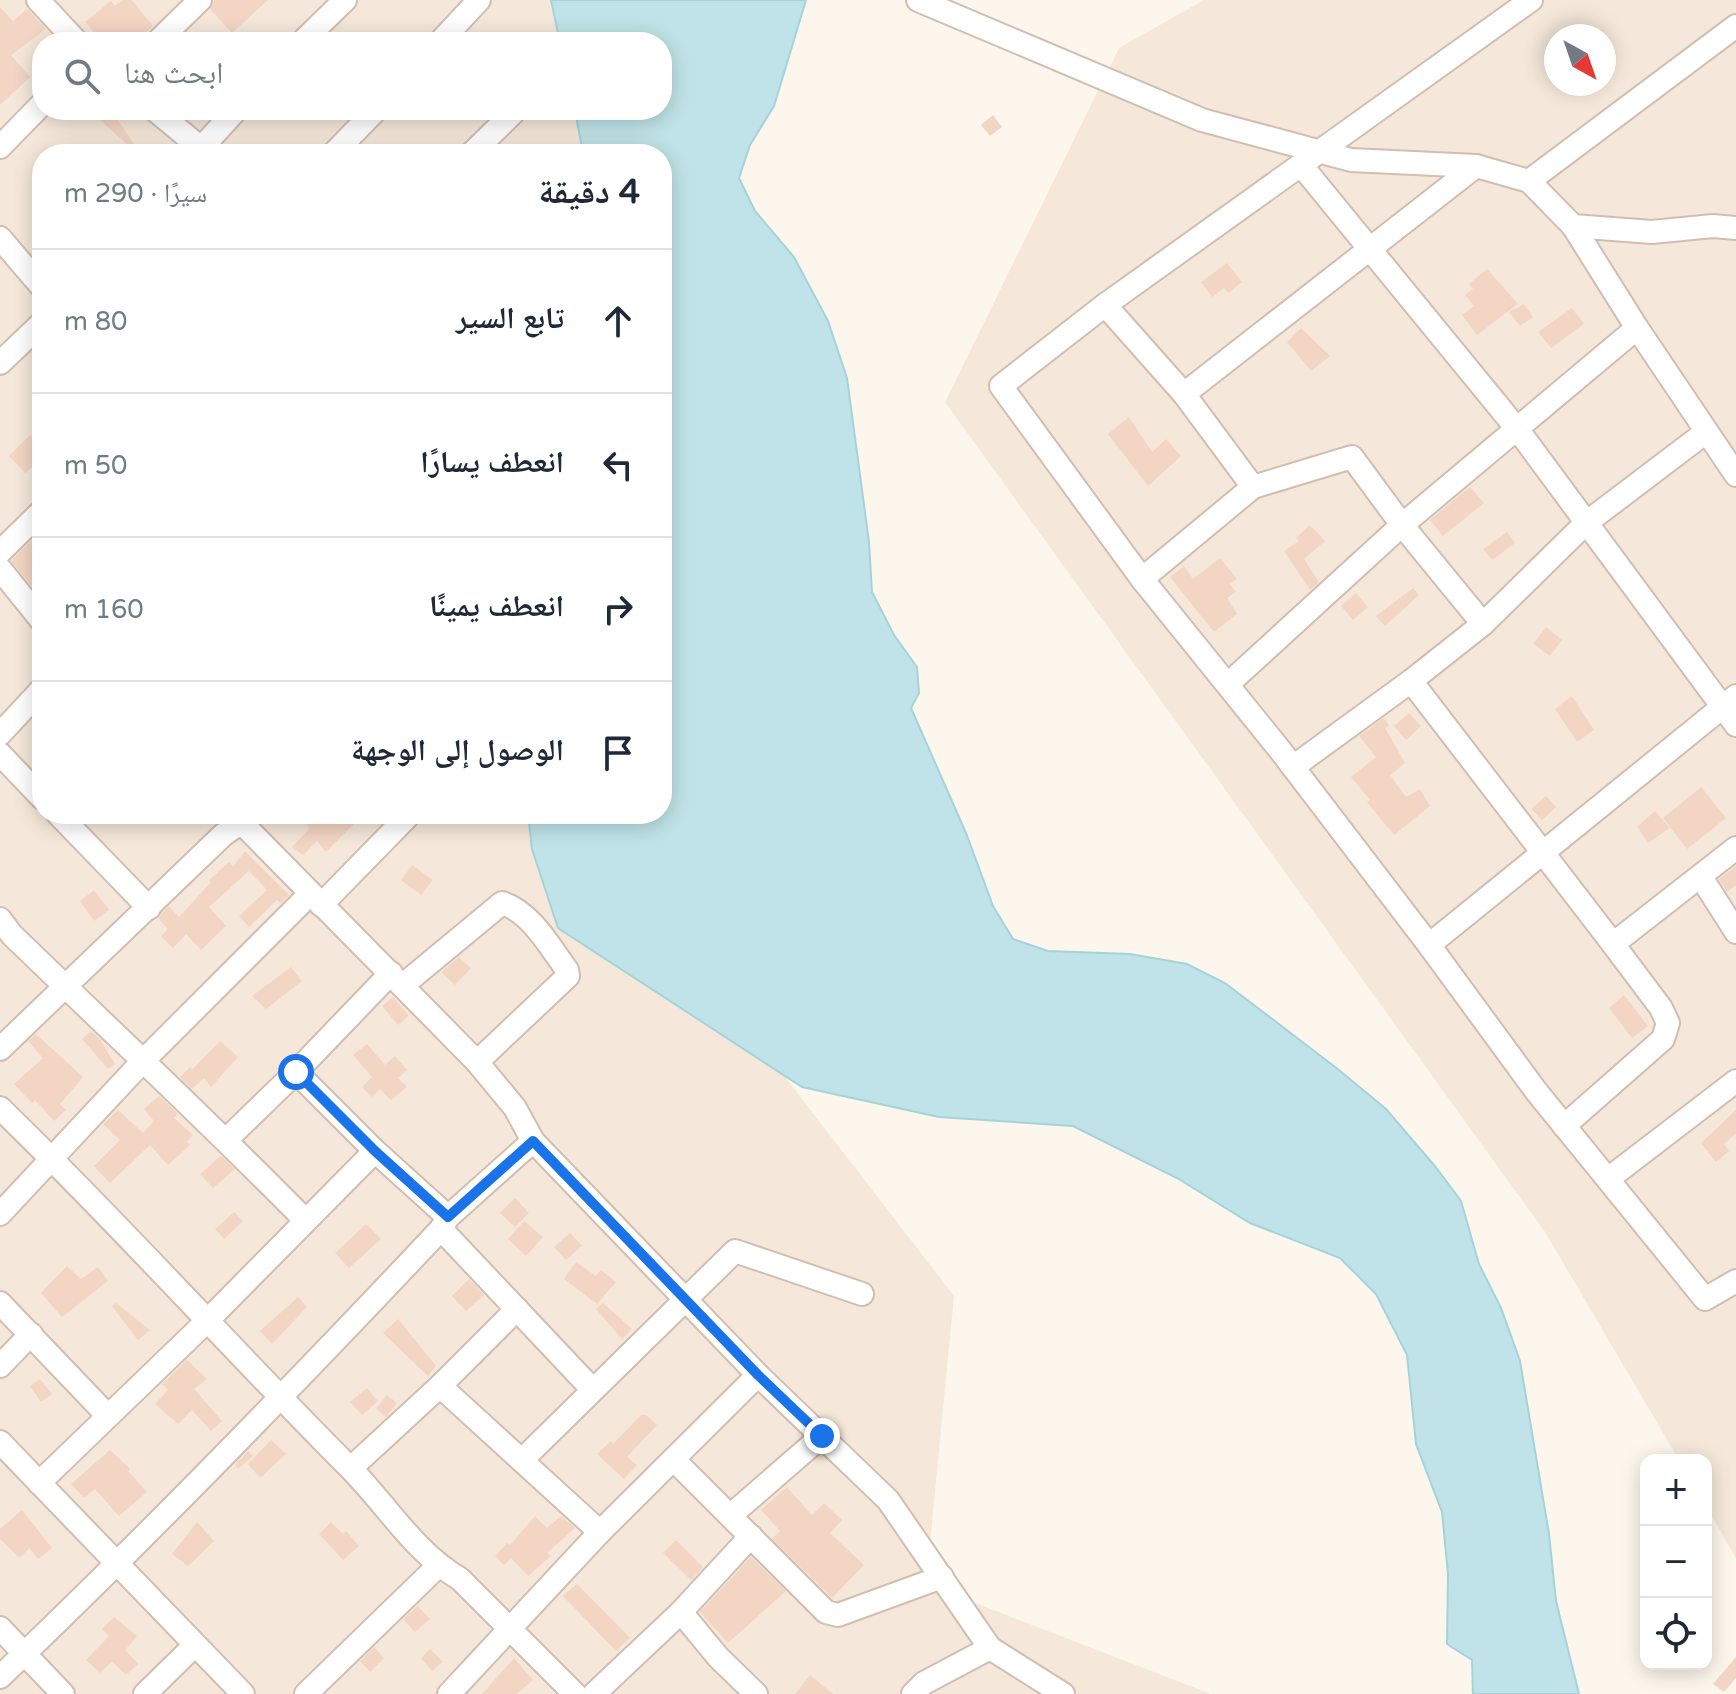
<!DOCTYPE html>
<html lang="ar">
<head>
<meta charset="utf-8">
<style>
	:root { --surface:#fff; --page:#f6f6f7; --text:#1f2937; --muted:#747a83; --line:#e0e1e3 }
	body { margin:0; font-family:"Varela Round","Noto Naskh Arabic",sans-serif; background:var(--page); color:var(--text); direction:rtl }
	.controls { position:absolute; right:24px; bottom:24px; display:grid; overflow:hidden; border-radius:16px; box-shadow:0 4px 20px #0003 }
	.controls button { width:72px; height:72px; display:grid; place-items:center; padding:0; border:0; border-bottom:2px solid var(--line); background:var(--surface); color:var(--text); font:40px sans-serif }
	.compass { position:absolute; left:1544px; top:24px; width:72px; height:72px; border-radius:50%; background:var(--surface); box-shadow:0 4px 20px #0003; rotate:140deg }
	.stop { position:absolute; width:24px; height:24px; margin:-18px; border:6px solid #1a73e8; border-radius:50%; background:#fff }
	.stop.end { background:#1a73e8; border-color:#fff; box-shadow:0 2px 8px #0008 }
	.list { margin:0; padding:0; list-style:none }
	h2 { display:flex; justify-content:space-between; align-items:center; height:104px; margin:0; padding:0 32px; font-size:34px }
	h2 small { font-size:26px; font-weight:400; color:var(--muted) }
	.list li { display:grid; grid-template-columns:52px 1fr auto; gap:24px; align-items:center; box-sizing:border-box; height:144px; padding:0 32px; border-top:2px solid var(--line) }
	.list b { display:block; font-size:30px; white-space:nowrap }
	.list em { font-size:26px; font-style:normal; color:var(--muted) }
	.icon { flex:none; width:44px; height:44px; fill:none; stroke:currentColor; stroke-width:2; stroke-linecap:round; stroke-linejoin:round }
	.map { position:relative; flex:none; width:1736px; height:1694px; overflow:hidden; direction:ltr }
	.search { position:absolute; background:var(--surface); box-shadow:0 4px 20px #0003; left:32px; top:32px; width:640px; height:88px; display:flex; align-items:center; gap:20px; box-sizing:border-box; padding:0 28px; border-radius:32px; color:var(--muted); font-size:30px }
	.panel { position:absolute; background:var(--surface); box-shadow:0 4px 20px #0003; left:32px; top:144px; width:640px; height:680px; border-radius:32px; direction:rtl }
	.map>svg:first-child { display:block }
	.residential { fill:#f5e8da; fill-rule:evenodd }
	.water { fill:#bfe3e8; stroke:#a5d3da; stroke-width:2 }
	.building { fill:#f3d5c3 }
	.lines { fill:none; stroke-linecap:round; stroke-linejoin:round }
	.minor-casing { stroke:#d1beb0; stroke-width:26 }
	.minor { stroke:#fff; stroke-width:22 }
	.route { stroke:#1a73e8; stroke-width:10 }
</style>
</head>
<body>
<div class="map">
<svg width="1736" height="1694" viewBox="0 0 1736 1694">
	<rect width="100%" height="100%" fill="#fdf6ec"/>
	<g class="residential">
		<path d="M0,0H565L581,42H42V110H607L608,154H42V814H661L738,1016L954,1296L926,1584L1211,1694H0Z"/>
		<path d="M1204,0H1736V1558L1706,1506V1460H1679L1545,1232L945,402L1119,48ZM1556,36H1604V84H1556Z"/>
	</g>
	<path class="water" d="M551,0H806L774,106L750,145L739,178L755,211L794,257L828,321L847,378L869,542L872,592L894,635L917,667L919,693L911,708L966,833L993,906L1013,939L1048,951L1130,954L1187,964L1225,983L1339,1070L1386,1109L1434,1165L1461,1201L1479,1264L1501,1308L1520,1361L1549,1534L1556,1601L1579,1694H1473L1472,1660L1447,1644L1448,1574L1442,1512L1416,1444L1407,1355L1376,1294L1340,1258L1250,1223L1177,1178L1073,1126L939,1117L802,1087L558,928L532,849L528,814H662V154H583L575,110H662V42H560Z"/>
	<g class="building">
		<path d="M123,0H132L153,26L137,42H102L85,22L111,1L115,6Z"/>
		<path d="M214,0H268L232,33L210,9Z"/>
		<path d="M0,7L13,21L27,9L46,29L11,55L30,77L0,105Z"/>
		<path d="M89,110H111L135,145L131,148Z"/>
		<path d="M993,115L1002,127L990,136L981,125Z"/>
		<path d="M1227,263L1242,282L1228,293L1224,288L1212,297L1201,282Z"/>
		<path d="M1487,269L1518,304L1477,335L1462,315L1474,306L1465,295L1473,289L1469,284Z"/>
		<path d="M1524,304L1533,317L1520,326L1509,312Z"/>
		<path d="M1572,308L1584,324L1551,348L1538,332Z"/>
		<path d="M1301,328L1330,356L1311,371L1287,342Z"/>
		<path d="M1129,417L1152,452L1166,439L1181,456L1148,486L1108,434Z"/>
		<path d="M30,435L42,447V459L25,473L9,456Z"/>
		<path d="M1470,487L1484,503L1443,536L1430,520Z"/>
		<path d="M1310,525L1325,541L1304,559L1319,582L1310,590L1284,551L1299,541L1296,538Z"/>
		<path d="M42,531V581L34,589L11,561Z"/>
		<path d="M1507,532L1515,543L1492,560L1483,549Z"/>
		<path d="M1220,558L1237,579L1230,584L1236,592L1227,598L1237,614L1214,632L1170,577L1184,566L1193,579Z"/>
		<path d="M1413,588L1419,595L1385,626L1376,616Z"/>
		<path d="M1356,593L1368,607L1353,620L1341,606Z"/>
		<path d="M1546,627L1562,640L1550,656L1533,644Z"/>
		<path d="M1572,696L1594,730L1577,742L1555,709Z"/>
		<path d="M1409,713L1421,726L1406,740L1394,726Z"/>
		<path d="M1384,718L1389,725L1385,728L1405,763L1390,775L1406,797L1420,789L1430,806L1394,835L1367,802L1370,800L1351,777L1376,757L1359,736Z"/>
		<path d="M1701,787L1726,818L1687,849L1663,818Z"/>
		<path d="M1546,796L1556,807L1542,820L1531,809Z"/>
		<path d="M1655,811L1670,828L1648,843L1637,827Z"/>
		<path d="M294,814H347L356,822L326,852L317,841L303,855L292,847L310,828Z"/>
		<path d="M245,851L289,895L281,903L277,900L249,927L239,916L267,890L249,871L209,907L226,926L201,950L186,934L173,948L161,936L168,929L158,918L162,913L169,906L179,917L211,882L209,880L229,862L233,867Z"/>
		<path d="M412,865L433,880L421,895L401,880Z"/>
		<path d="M1736,866V885L1727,892L1719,879Z"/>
		<path d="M94,890L109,910L94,921L80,901Z"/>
		<path d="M459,957L471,968L455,985L441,972Z"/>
		<path d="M291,967L302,981L266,1009L252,996Z"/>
		<path d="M1624,995L1648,1026L1632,1038L1609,1008Z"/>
		<path d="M393,997L409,1016L398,1025L382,1006Z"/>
		<path d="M91,1031L99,1038L115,1064L108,1069L82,1039Z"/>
		<path d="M36,1034L83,1077L60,1104L66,1110L54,1121L35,1100L32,1103L14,1084L43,1058L28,1041Z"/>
		<path d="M220,1041L238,1057L211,1087L204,1078L192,1089L180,1077L190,1067L192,1070Z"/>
		<path d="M367,1044L385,1065L395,1056L407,1070L398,1078L407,1087L391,1100L380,1089L372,1097L362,1087L372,1077L353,1055Z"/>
		<path d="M159,1096L178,1114L174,1118L193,1135L187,1142L190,1145L168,1165L150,1145L110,1183L94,1166L120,1140L103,1124L118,1110L143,1133L154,1121L144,1109Z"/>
		<path d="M1736,1110V1133L1724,1144L1729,1151L1716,1162L1701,1143Z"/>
		<path d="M221,1156L235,1169L213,1188L200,1174Z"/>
		<path d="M515,1198L529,1213L515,1227L500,1213Z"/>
		<path d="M234,1212L243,1221L224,1239L215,1229Z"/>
		<path d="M524,1221L543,1237L526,1256L508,1239Z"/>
		<path d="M366,1224L381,1239L349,1268L335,1253Z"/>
		<path d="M570,1233L582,1246L566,1260L554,1247Z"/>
		<path d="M576,1262L596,1276L601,1270L616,1282L597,1304L564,1279Z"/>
		<path d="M67,1266L81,1279L98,1267L108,1281L62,1317L41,1293Z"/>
		<path d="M469,1279L484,1295L466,1311L452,1296Z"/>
		<path d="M298,1297L307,1307L272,1344L260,1331Z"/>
		<path d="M116,1303L150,1330L138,1340L112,1306Z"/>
		<path d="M603,1303L632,1329L622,1339L596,1309Z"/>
		<path d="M398,1319L436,1366L428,1376L383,1333Z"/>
		<path d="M187,1360L207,1379L194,1389L222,1421L211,1431L192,1410L178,1424L155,1404L168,1390L162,1384Z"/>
		<path d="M40,1379L52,1394L41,1402L30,1386Z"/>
		<path d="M367,1388L378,1401L362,1415L350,1402Z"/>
		<path d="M387,1395L397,1403L386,1417L376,1409Z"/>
		<path d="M641,1415H646L657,1425L627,1457L637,1465L624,1479L597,1454L611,1441L613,1444Z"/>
		<path d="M271,1440L286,1454L260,1478L248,1464Z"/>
		<path d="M110,1450L130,1469L128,1471L147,1492L119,1516L95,1489L84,1498L71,1484Z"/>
		<path d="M248,1451L253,1456L238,1469L235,1465Z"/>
		<path d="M787,1487L812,1515L824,1503L842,1520L830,1533L864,1565L832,1598L772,1539L780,1531L761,1510Z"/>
		<path d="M22,1510L52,1548L38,1559L29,1548L20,1558L0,1539V1529Z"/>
		<path d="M535,1516L547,1528L561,1516L575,1528L547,1553L551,1556L528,1576L511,1558L504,1565L495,1556L507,1543L510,1545Z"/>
		<path d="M197,1522L214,1541L188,1566L172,1554Z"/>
		<path d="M331,1522L343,1534L346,1531L359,1546L343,1560L319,1534Z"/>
		<path d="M676,1540L703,1567L691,1580L663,1553Z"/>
		<path d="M751,1557L786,1591L728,1643L700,1612Z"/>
		<path d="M577,1584L630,1638L616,1651L563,1596Z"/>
		<path d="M418,1606L430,1619L415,1632L403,1619Z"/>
		<path d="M114,1617L137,1636L125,1650L138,1664L126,1675L112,1661L100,1673L86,1660L109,1636L102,1629Z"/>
		<path d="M374,1647L384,1658L370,1672L360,1661Z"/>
		<path d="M430,1649L443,1662L432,1671L421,1658Z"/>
		<path d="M1736,1657V1678L1724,1692L1713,1684Z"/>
		<path d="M514,1658L533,1680L517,1694H482Z"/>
		<path d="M810,1675L833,1694H795Z"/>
	</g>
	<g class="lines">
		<g class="minor-casing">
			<g id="minor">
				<path d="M38,0L77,42"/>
				<path d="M918,0L1202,120L1351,160L1476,166L1529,181L1573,226L1652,232L1713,226L1736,228"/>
				<path d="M1531,0L1105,305L1001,386L1142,579L1280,750L1429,945L1536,1091L1705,1299L1736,1281"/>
				<path d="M157,42L200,0"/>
				<path d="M302,42L345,0"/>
				<path d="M440,42L479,0"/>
				<path d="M155,110L208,154"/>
				<path d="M0,147L42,104"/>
				<path d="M196,154L236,110"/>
				<path d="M333,154L376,110"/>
				<path d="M471,154L516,110"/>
				<path d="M1301,165L1518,430L1736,725"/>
				<path d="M1529,181L1736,26"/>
				<path d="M1573,226L1637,328L1736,475"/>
				<path d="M0,238L42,287"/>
				<path d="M1105,305L1184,394L1253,487L1352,457L1402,525L1483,624"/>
				<path d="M0,363L42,323"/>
				<path d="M1184,394L1476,166"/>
				<path d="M0,552L42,511"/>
				<path d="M0,569L42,621"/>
				<path d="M1142,579L1253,487"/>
				<path d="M1411,681L1613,944L1661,1008L1668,1023L1663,1039L1564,1126"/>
				<path d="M1228,684L1402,525L1637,328"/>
				<path d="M0,734L42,689"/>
				<path d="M0,754L42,798"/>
				<path d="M1293,767L1411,681L1483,624L1586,523L1706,432"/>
				<path d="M58,814L149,908"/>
				<path d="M233,814L477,1062L515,1108L533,1141L758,1375L888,1500L990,1648L1063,1694"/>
				<path d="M1701,877L1736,932"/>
				<path d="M321,905L410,814"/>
				<path d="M0,919L12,935C110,1030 210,1123 305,1220"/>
				<path d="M1613,944L1736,848"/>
				<path d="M1429,945L1736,696"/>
				<path d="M403,985L502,903C531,912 550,947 567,970L568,976L477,1062"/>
				<path d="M0,1049L223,835L252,815"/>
				<path d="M296,1072L375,1151L448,1217"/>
				<path d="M0,1108C120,1224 231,1349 349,1467C387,1505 413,1551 460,1579L575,1694"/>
				<path d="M226,1140L296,1072L391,973"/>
				<path d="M1608,1179L1736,1081"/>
				<path d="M0,1214L142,1062L310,894"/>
				<path d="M441,1229L592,1389"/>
				<path d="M0,1303L107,1415"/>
				<path d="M0,1366L31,1334"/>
				<path d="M440,1386L517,1309"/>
				<path d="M0,1442L243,1694"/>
				<path d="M522,1460L735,1251L862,1294"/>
				<path d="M674,1460L826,1612L838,1615L942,1577"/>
				<path d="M351,1468L440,1386L600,1532"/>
				<path d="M39,1483L208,1320L375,1151"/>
				<path d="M731,1515L822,1436"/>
				<path d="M681,1612L718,1657L756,1694"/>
				<path d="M0,1628L63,1694"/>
				<path d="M0,1677C152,1532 297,1382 441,1229L448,1217L533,1141"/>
				<path d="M145,1694L195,1645"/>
				<path d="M306,1694L438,1566"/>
				<path d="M449,1694L600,1532L758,1375"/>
				<path d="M594,1694L681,1612L751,1536"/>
				<path d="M913,1694L924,1683L990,1648"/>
			</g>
		</g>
		<use href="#minor" class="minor"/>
	</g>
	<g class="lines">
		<path class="route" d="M296,1072L375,1151L448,1217L533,1141L758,1375L822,1436"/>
	</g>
</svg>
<div class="controls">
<button>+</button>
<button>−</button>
<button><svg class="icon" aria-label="locate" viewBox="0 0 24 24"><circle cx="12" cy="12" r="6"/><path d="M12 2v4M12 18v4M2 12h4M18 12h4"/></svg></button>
</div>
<svg class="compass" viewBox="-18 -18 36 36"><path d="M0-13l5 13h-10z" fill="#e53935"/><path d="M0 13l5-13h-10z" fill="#747a83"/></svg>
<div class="stop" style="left:296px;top:1072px"></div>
<div class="stop end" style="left:822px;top:1436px"></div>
<div class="search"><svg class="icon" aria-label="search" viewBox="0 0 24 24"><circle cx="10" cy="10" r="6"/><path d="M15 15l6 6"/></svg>ابحث هنا</div>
<section class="panel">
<h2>4 دقيقة<small>سيرًا · 290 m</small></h2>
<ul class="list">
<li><svg class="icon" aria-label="ahead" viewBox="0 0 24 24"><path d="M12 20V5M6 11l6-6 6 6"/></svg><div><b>تابع السير</b></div><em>80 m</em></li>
<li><svg class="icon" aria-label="left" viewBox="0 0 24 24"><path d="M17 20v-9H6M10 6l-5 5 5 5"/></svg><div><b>انعطف يسارًا</b></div><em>50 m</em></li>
<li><svg class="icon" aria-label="right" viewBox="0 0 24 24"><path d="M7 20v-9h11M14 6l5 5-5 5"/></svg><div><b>انعطف يمينًا</b></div><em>160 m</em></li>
<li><svg class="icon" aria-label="arrive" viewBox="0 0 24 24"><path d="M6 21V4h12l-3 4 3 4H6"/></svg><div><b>الوصول إلى الوجهة</b></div></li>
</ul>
</section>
</div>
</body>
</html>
